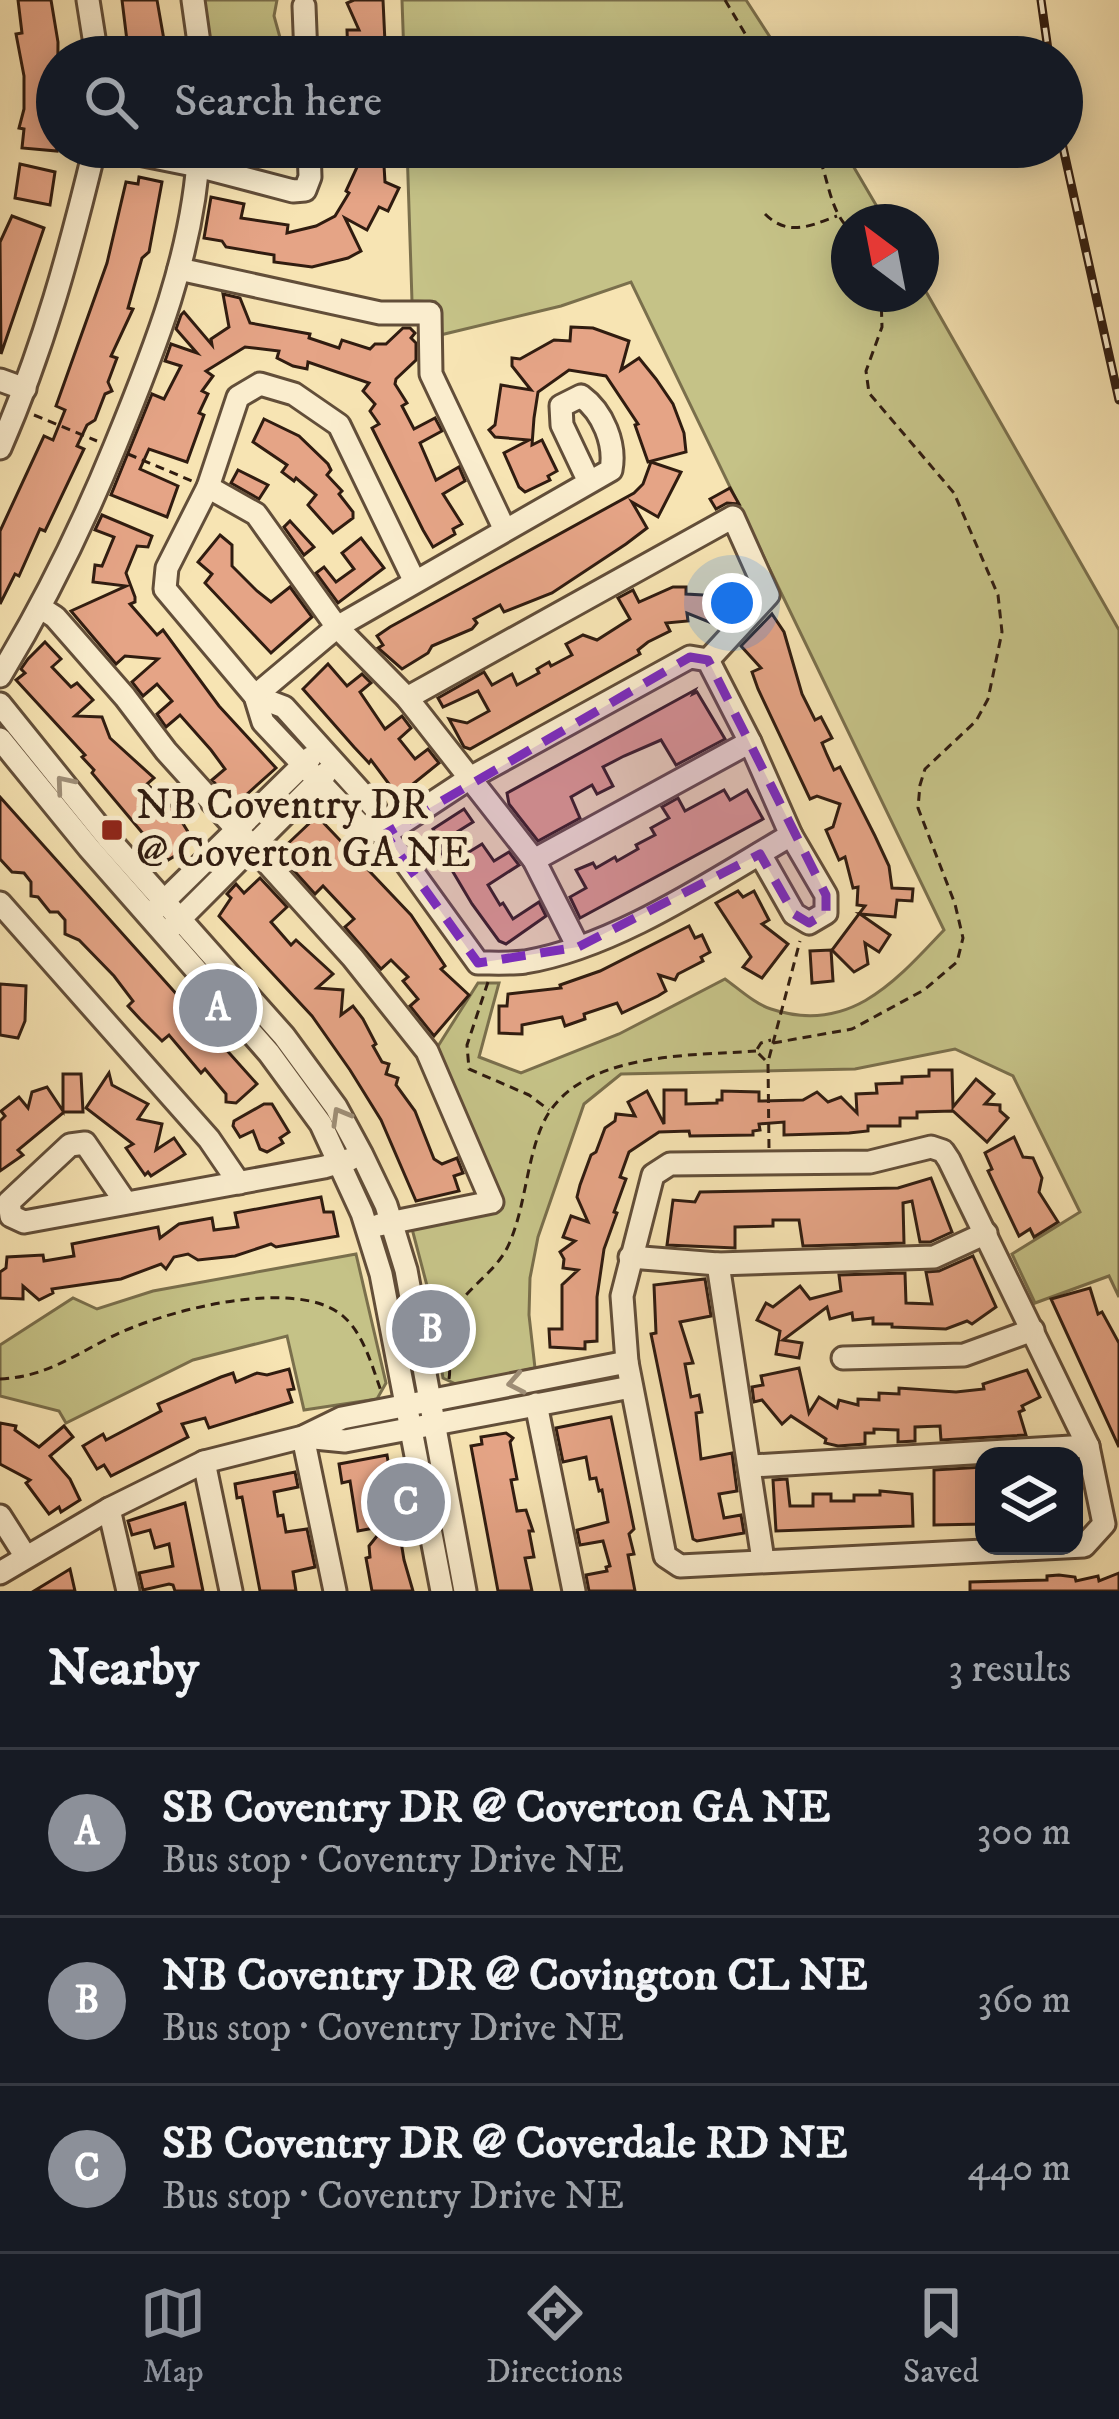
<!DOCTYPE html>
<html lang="en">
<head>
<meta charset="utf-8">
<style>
	:root { --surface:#171b24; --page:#242831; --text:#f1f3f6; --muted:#9ea1a6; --line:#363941; --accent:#8c9099 }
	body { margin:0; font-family:"IM FELL DW Pica",serif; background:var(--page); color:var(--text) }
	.controls { position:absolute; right:36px; bottom:36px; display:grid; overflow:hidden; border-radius:24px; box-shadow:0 6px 30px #0003 }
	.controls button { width:108px; height:108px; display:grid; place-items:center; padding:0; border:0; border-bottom:3px solid var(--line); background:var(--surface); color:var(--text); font:60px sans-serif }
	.compass { position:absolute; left:831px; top:204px; width:108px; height:108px; border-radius:50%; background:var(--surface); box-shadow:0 6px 30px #0003; rotate:328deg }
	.you { position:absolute; left:732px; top:603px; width:42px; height:42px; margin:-30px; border:9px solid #fff; border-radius:50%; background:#1a73e8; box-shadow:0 0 0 18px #1a73e833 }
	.badge { display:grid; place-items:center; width:78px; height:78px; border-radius:50%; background:var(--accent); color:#fff; font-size:39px; font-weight:700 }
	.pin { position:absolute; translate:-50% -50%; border:6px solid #fff; box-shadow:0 3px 12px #0006 }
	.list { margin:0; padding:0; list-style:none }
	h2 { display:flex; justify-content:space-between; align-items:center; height:156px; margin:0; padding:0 48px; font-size:51px }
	h2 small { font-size:39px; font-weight:400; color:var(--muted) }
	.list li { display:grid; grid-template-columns:78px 1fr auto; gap:36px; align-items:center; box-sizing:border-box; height:168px; padding:0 48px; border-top:3px solid var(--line) }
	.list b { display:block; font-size:45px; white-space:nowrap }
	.list p { margin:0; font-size:39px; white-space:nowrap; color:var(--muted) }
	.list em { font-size:39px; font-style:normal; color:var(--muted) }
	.icon { flex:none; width:66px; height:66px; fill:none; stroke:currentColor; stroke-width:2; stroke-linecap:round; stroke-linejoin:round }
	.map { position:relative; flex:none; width:1119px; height:1591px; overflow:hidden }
	.search { position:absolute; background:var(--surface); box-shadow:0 6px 30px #0003; left:36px; right:36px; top:36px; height:132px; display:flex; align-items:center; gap:30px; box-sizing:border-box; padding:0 42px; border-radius:66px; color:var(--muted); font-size:45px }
	.sheet { height:660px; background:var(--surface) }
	nav { display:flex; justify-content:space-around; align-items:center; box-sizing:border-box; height:168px; border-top:3px solid var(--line); background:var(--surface); font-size:33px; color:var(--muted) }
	nav a { display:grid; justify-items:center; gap:6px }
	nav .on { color:var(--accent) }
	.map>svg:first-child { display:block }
	.green { fill:#c5c287; stroke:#7a6f4c; stroke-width:3 }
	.building { fill:#e5a486; stroke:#301c10; stroke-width:3 }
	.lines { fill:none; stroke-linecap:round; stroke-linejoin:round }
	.minor-casing { stroke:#624e39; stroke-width:27 }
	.path { stroke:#301c10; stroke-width:3; stroke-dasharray:9 6; stroke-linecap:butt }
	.minor { stroke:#faedce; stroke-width:21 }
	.rail-casing { stroke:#301c10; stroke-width:9 }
	.rail { stroke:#faedce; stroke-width:4.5; stroke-dasharray:14; stroke-linecap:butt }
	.oneway { stroke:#9f8f78 }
	.marked { fill:#7b2cbf; fill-opacity:0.2; stroke:#7b2cbf; stroke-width:9; stroke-dasharray:24 15; stroke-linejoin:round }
	.poi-dot { fill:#8f2418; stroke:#faedce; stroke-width:4.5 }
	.labels { text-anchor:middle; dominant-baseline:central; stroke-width:12; stroke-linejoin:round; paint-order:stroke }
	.poi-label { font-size:42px; fill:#301c10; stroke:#faedce; text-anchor:start }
</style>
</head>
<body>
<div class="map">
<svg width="1119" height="1591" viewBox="0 0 1119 1591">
	<rect width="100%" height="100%" fill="#f7e4b3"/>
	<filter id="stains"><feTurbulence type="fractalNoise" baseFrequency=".00167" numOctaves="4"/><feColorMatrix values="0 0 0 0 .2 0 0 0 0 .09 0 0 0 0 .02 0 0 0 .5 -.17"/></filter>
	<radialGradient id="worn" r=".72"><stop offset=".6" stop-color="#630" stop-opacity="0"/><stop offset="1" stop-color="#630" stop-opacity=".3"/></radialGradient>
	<g class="green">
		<path d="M201,0H277L274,16L284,52L207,40Z"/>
		<path d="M402,0H746L783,57H404Z"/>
		<path d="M407,147H842L886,222H849V294H921V283L1119,630V1297L1109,1276L1035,1303L1012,1254L1080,1212L1013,1076L955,1049L855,1069L621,1074L584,1104L538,1237L530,1278L529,1315L535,1368L458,1385L443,1378L430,1297L411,1225L502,1208L433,1054L478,983H499L479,1057L521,1073L619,1034L725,979C739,989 755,1004 771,1009C849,1035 895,982 944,930L631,282L561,306L436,336L435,302L412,301Z"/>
		<path d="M356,1254L386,1383L377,1399L304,1410L287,1336L193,1360L66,1423L59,1411L0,1396V1345L73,1298L97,1309L153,1291Z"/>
	</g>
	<g class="building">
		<path d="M18,0H51L58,42L57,151L22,148L24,129L19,128L24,109V76L16,34L22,33Z"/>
		<path d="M122,0H157L167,57H129Z"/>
		<path d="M354,0H383L385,43L373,44L374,57H348L347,30H359L347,3Z"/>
		<path d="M383,149L385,182L399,188L388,211L379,207L367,230L345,218L361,251L348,258L312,267L274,262V255L226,247L222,241L204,238L211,197L244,204L241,218L288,225L287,233L316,226L335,216L349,193L346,191L358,165H346L345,151Z"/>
		<path d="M20,164L55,172L50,205L15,198Z"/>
		<path d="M139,177L162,182L149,252L142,258L128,308L133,309L111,356L117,358L108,382L112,391L105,394L95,420L87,425L77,446L84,449L45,531L40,529L19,576L15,574L0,604V531L44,436L53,440L65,410L56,406L107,263L126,182L138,184Z"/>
		<path d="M12,216L44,228L1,354L0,242Z"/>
		<path d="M223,294L240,298L250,323L310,334L309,338L339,348L342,340L370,349L375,344H386L403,328H410L415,333L411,338L416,343V360L396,379L395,384L407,403L402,406L414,429L435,418L442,431L420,443L436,480L459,467L465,481L443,494L462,524L453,529L455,534L433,547L423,530L372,428L379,424L370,411L375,404L363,391L369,383L308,362L307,369L293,366L277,358L279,351L245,347L206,371L213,376L202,391L208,394L199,413L204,415L187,462L149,449L140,469L178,486L167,517L111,495L152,394L164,399L181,366L165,361L171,344L197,353L176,329L181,315L184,312L212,345L211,339L229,327Z"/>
		<path d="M571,327L593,328L629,341L621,370L639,358L656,379L673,404L684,433L686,452L648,462L635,425L638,424L606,376L569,370L538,392L534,418L532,445L542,440L557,471L548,476L550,480L525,492L519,487L504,453L529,440L495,437L489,430L495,425L501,385L531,390L512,366V358L520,359L554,340L570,341Z"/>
		<path d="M264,419L299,436L328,464L331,470L327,475L342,491L339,494L353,512V518L333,533L308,505L316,495L296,478L294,481L282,472L287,465L253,442Z"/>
		<path d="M651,462L681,472L658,517L632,502L647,528L626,544L552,593L504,612L500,605L474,619L477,623L472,629L432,646L428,653L402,669L378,648L383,645L377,636L390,627L634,493L643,484Z"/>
		<path d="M238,470L268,485L259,499L231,483Z"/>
		<path d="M730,488L739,504L727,503L716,509L710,499Z"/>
		<path d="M102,515L152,536L148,547L137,546L126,573L135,597V602L130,604L157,635L163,630L219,706L276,768L235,805L212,780L225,769L211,750L180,715L166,727L157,714L172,701L157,684L143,696L132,682L158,659L125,656L116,664L71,611L126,586L93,582L95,565L102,566L114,537L95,530Z"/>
		<path d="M290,521L314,547L304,555L284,527Z"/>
		<path d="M220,535L232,545V566L257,591L271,602L290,587L312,617L271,653L205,583L212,574L198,562Z"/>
		<path d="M361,538L384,568L338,603L316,573L324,567L336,582L354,569L342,553Z"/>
		<path d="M728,579L743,585L733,611L719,626L687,613L688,621L666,623L670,631L648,642L638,650L640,654L470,749L464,747L449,719L467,723L489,711L478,691L443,707L438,698L484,672L492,685L512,674L517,685L539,673L537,669L549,662L551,666L572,655L566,644L583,635L597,640L630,619L618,598L633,590L639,602L673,587H686V594L721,596Z"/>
		<path d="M772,614L784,632L802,694L815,720L821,717L832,738L822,743L827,755L834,770L840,767L875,836L889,866L892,888L913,889L912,901L897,900L895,917L860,914L890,935L879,952L865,943L868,964L854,972L832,950L865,906L857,905L858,887L853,888L845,857L839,860L826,830L833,827L840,804L817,796L810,799L758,689L752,672L761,668L741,646Z"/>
		<path d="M45,642L61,659L52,667L71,687L77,683L93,700L75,716L102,717L110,738L154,778L147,784L185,819L182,822L193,840L178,854L168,860L145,836L92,773L94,770L82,757L85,755L16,680L25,673L21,669L28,659Z"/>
		<path d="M328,664L347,686L362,674L371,683L360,692L385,729L402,716L411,728L399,739L415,759L428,749L439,763L398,796L371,760L369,763L354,747L303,689Z"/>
		<path d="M695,690L693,694L697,692L725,739L676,765L661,740L624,756L603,767L613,786L597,794L592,785L571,797L580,818L538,841L509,804L507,793Z"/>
		<path d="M724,790L730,800L747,790L763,819L580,918L570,897L586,888L576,870L593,863L596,868L615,857L617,861L638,849L636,845L655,835L651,828L669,818L662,807L678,798L685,811Z"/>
		<path d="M0,797L257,1084L236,1103L226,1102V1094L205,1069L201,1073L169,1035L162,1041L140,1019L128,1006L133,1001L114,976L79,940L65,934V920L58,912H50L38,897L31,896V882L24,873L12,872L0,859Z"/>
		<path d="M464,809L473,822L457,832L469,852L482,844L494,861L509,852L519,865L488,885L500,905L503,903L513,919L539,902L546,916L506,944L499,941L472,904L440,850L442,845L433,829Z"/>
		<path d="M317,816L411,915L445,966L441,969L469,995L434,1036L410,1006L418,999L403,981L408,977L391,960L381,969L345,927L354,919L323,886L315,894L278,853Z"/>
		<path d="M260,878L287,907L271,922L291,945L296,940L333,974L317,988L343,990L341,1015L353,1006L363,1019L376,1044L373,1046L382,1062L389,1064L386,1074L398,1078L396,1085L415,1111L434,1159L442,1164L457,1158L463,1173L454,1176L459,1191L416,1201L381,1120L350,1070L312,1016L219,916L231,898L227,894L236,884L244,893Z"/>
		<path d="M738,891L743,897L754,891L769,920L762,924L788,944L762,978L743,967L751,957L716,903Z"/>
		<path d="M689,926L695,938L702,935L710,952L701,957L703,961L678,974L675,980L659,975L666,991L658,996L622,1013L617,1003L584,1014L585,1019L565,1026L562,1017L522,1025V1034L499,1033V1006H507L508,994L561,988L560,985L600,971Z"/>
		<path d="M831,950L833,981L812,983L810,951Z"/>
		<path d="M0,984L26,986L25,1021L18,1038L0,1035Z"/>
		<path d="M929,1070H952L953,1107L976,1079L994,1094L985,1104L1000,1105V1111L1008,1118L987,1142L953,1111L917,1112V1118H900V1126H868V1131L849,1133L784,1135V1122L759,1124L760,1130L753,1131V1135L690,1136L689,1131L659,1132L629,1152L620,1177L626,1179L614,1212L617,1213L604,1249L597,1297V1341L585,1342V1349L550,1347L549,1329H562V1285L578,1270L563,1268L564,1259L560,1252L575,1241L563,1237L571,1216L588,1222L577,1197L580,1185L591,1155L596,1152L605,1128L615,1121L616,1114L635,1116L628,1102L647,1091L664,1124V1090H686V1104L717,1103V1100H722V1091L759,1092V1101L803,1100L817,1092L828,1102L841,1097L857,1113L856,1094L877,1093L876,1084L902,1083V1077L929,1076Z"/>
		<path d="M109,1073L112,1085L148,1104L138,1119L162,1124L156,1150L174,1138L185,1154L151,1176L148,1172L145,1175L126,1148L133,1144L86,1108Z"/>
		<path d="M63,1074H81L83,1112H64L18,1150L23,1155L0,1171V1121L5,1116L1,1111L19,1097L28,1108L32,1092L47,1087L63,1111Z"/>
		<path d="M264,1104H272L289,1132L280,1138L283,1143L267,1152L260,1149L253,1131L240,1137L233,1126L234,1121Z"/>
		<path d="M1014,1137L1023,1157L1033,1158L1042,1178L1039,1192L1058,1222L1034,1237L1030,1229L1019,1236L988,1171L992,1169L985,1153Z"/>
		<path d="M931,1178L952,1232L930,1242H920L912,1201L903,1203L904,1243L803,1246L799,1220H773V1226L735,1227V1248L667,1245L673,1200L695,1202L700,1192L898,1188Z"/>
		<path d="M321,1197L324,1212H333L338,1236L276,1247L271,1244L235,1256L198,1260L188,1254L174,1257L166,1269L161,1264L121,1279L52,1289L53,1293L39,1300L23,1286V1299L0,1298V1272L6,1268L7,1257L43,1255L44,1261L74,1256L72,1244L158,1227L160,1238L179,1224L212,1218L214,1230L238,1227L235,1213Z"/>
		<path d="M973,1256L996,1307L972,1324L967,1321L946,1329L892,1327V1324H873V1318L853,1320L852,1313L830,1319L827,1307L783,1340L802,1343L799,1358L776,1354L780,1331L757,1320L766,1303L773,1307L800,1286L810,1299L841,1291L839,1275L905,1273L906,1303L932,1304L926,1272L939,1271Z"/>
		<path d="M705,1279L711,1316L680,1322L693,1363L685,1364L691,1397L699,1395L702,1412L696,1413L701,1459L732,1453L737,1491L719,1494L724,1518L741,1515L744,1533L697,1541L693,1539L651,1334L656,1333L654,1285Z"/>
		<path d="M1090,1288L1098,1314L1102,1312L1119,1343V1447L1051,1299Z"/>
		<path d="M799,1368L809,1413L819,1397L837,1408L839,1400L858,1405V1399L879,1400V1393L899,1394V1388L956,1392L984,1389L983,1384L1027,1370L1040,1397L1022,1406L1024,1410L1019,1412L1026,1435L941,1440L940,1426L915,1427V1441L898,1442V1430L874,1429V1433H865V1444L838,1446L825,1443L826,1439L791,1416L782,1424L762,1400L754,1402L752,1387L763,1385L761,1376Z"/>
		<path d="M289,1369L294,1389L288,1390L292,1402L209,1428L205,1418L182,1424L188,1437L111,1476L104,1465L97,1469L83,1446L103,1434L106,1440L161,1411L158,1404L221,1377L233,1373L236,1382L257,1373L267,1375Z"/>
		<path d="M611,1417L634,1529L629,1534L634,1554L628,1555L635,1591H589L586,1575L607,1571L606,1567L610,1566L603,1541L580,1545L577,1530L608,1522L602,1490L599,1491L596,1478L590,1479L586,1457L563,1462L556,1428Z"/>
		<path d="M0,1423L16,1426L15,1430L39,1447L64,1426L73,1437L50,1456L70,1479L80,1500L61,1512L59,1507L49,1514L26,1483L30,1480L0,1464Z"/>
		<path d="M506,1433L513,1438L510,1442L517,1479L511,1480L517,1511L526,1510L533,1531H529L534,1557L525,1558L532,1591H498L471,1446L482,1444L481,1437Z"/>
		<path d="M387,1455L404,1560L413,1591H372L366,1558L370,1557L369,1546L385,1526L358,1531L350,1481L342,1483L339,1464Z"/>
		<path d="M984,1467V1524L934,1525V1470Z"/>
		<path d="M295,1472L298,1487L274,1492L278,1516L283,1515L286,1532L307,1529L315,1567L293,1572L296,1591H260L242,1497L237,1498L235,1484Z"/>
		<path d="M787,1479L790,1506H813V1494H831V1501H854V1495H880V1491L912,1494L913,1526L776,1531L773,1480Z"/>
		<path d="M185,1503L203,1591H175L173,1585L169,1584L143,1590L139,1573L173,1566L169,1544L155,1548L150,1530L132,1535L128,1521Z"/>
		<path d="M70,1569L75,1591H34Z"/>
		<path d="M1119,1573V1591H970V1582L1047,1580V1576L1059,1575L1075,1577L1076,1581L1098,1576L1099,1581Z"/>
	</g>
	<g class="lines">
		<g class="minor-casing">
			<g id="minor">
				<path d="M88,0L97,57"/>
				<path d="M193,0L201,57"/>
				<path d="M304,6L306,57"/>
				<path d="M104,147L198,166L293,191L305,190L310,177L309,147"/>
				<path d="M179,269L380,313H430L431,374L504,528"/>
				<path d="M0,380L25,389"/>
				<path d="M0,448C43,350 70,251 95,147"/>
				<path d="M208,487L256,514L337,627L407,698L534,860L578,947"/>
				<path d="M41,608L55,617L125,697L166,751L353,958L427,1051L492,1202L379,1225"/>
				<path d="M0,676C45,602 82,527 115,446C154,351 194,252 199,147"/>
				<path d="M255,696L284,707L375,808L385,834L478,963C493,963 510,964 525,962C616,947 712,881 791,835L750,742L708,660L690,657L470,778L385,834"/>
				<path d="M255,696L337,627L611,470C616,444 603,412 581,396L561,406L562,425L589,482"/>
				<path d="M407,698L733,517L768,595L708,660"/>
				<path d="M0,704L108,838L284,1036L336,1107L362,1155L386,1205L406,1270L465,1591"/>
				<path d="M0,739L89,848L269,1053L321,1124L362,1213L381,1274L442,1591"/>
				<path d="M385,834L359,824L263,722L255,696L165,589L167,568L208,487L238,397L260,384L294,394L339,425L414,580"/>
				<path d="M760,854L794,914L809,923L826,913V895L791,835"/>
				<path d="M534,860L750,742"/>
				<path d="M0,903L209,1139L239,1183"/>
				<path d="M157,908L310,758"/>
				<path d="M174,925L326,773"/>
				<path d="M931,1147L943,1151L949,1160L1088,1446L1104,1524L1084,1546L680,1566L665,1556L627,1362L622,1296L653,1175L670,1164L870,1162Z"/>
				<path d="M126,1203L85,1143L70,1145L9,1202L11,1216L24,1222L324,1167L351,1159"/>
				<path d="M630,1257L718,1264L934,1257L986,1233"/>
				<path d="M718,1264L763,1560"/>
				<path d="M843,1358L964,1355L1033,1330"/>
				<path d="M536,1404L574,1591"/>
				<path d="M303,1437L335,1591"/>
				<path d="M304,1437L345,1441L631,1387"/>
				<path d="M204,1462L231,1591"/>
				<path d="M752,1466L1088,1446"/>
				<path d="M109,1509L128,1591"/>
				<path d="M0,1516L26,1557"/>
				<path d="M0,1573L109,1509L204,1462L303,1437L342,1418L627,1362"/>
			</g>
		</g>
		<g class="path">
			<path d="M725,0L759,57"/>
			<path d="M814,147C829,173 827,207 849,229"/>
			<path d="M765,214C788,237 810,226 837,216"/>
			<path d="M34,415L97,441"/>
			<path d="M128,454L192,481"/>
			<path d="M488,982L467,1045L469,1069L529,1095L549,1110"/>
			<path d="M773,1043L852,1029L924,990L957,962L963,938L955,904L918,808L920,785L925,769L976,721L988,699L1002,632L998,595L954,493L869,393L866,371L882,327L881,294"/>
			<path d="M765,1060L756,1051L761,1043L771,1040"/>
			<path d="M769,1148L768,1062L800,941"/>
			<path d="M0,1379C45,1377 73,1356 111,1337C162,1311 298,1275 344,1317C364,1335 372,1366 381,1391"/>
			<path d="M449,1379C452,1361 443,1342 448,1325C457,1292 495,1276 509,1244C525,1208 526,1165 541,1128C572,1051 689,1056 756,1051"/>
		</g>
		<use href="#minor" class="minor"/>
		<g class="rail-casing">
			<g id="rail">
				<path d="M1041,0L1049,57"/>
				<path d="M1062,143L1119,400"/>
			</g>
		</g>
		<use href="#rail" class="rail"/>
	</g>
	<defs><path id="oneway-chevron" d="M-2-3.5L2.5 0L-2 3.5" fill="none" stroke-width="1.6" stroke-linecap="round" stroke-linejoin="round" transform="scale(3)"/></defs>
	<g class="oneway">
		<use href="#oneway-chevron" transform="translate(64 784) rotate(-130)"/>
		<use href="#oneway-chevron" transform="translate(340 1116) rotate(-120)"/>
		<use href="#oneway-chevron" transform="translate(516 1383) rotate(169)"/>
	</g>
	<path class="marked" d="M690,657L708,660L826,895V913L809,923L794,914L760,854L578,947L478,963L385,834Z"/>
	<rect class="poi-dot" x="100" y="818" width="24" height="24" rx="6"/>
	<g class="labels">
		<g class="poi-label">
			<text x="136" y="806">NB Coventry DR<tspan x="136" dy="48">@ Coverton GA NE</tspan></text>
		</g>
	</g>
	<rect width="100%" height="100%" filter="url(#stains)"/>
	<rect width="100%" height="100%" fill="url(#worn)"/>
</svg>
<div class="controls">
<button><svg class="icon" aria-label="layers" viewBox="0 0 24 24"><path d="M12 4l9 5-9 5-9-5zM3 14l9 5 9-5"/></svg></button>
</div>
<svg class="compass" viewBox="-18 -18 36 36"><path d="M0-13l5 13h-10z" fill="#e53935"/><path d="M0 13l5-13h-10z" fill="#9ea1a6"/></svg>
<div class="you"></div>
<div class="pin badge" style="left:218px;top:1008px">A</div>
<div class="pin badge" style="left:431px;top:1329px">B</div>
<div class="pin badge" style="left:406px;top:1502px">C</div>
<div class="search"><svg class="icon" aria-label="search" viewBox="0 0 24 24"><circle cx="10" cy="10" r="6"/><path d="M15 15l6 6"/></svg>Search here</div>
</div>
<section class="sheet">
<h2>Nearby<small>3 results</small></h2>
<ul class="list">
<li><span class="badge">A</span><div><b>SB Coventry DR @ Coverton GA NE</b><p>Bus stop · Coventry Drive NE</p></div><em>300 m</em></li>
<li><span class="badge">B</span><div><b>NB Coventry DR @ Covington CL NE</b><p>Bus stop · Coventry Drive NE</p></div><em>360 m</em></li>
<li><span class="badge">C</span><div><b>SB Coventry DR @ Coverdale RD NE</b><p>Bus stop · Coventry Drive NE</p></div><em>440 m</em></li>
</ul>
</section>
<nav>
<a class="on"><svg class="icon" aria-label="map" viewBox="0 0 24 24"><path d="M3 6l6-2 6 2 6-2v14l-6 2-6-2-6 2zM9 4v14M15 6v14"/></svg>Map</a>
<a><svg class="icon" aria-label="directions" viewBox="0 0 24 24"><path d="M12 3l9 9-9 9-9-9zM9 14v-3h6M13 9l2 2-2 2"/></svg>Directions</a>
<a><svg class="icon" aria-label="saved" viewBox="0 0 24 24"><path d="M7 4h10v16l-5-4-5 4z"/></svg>Saved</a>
</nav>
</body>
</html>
